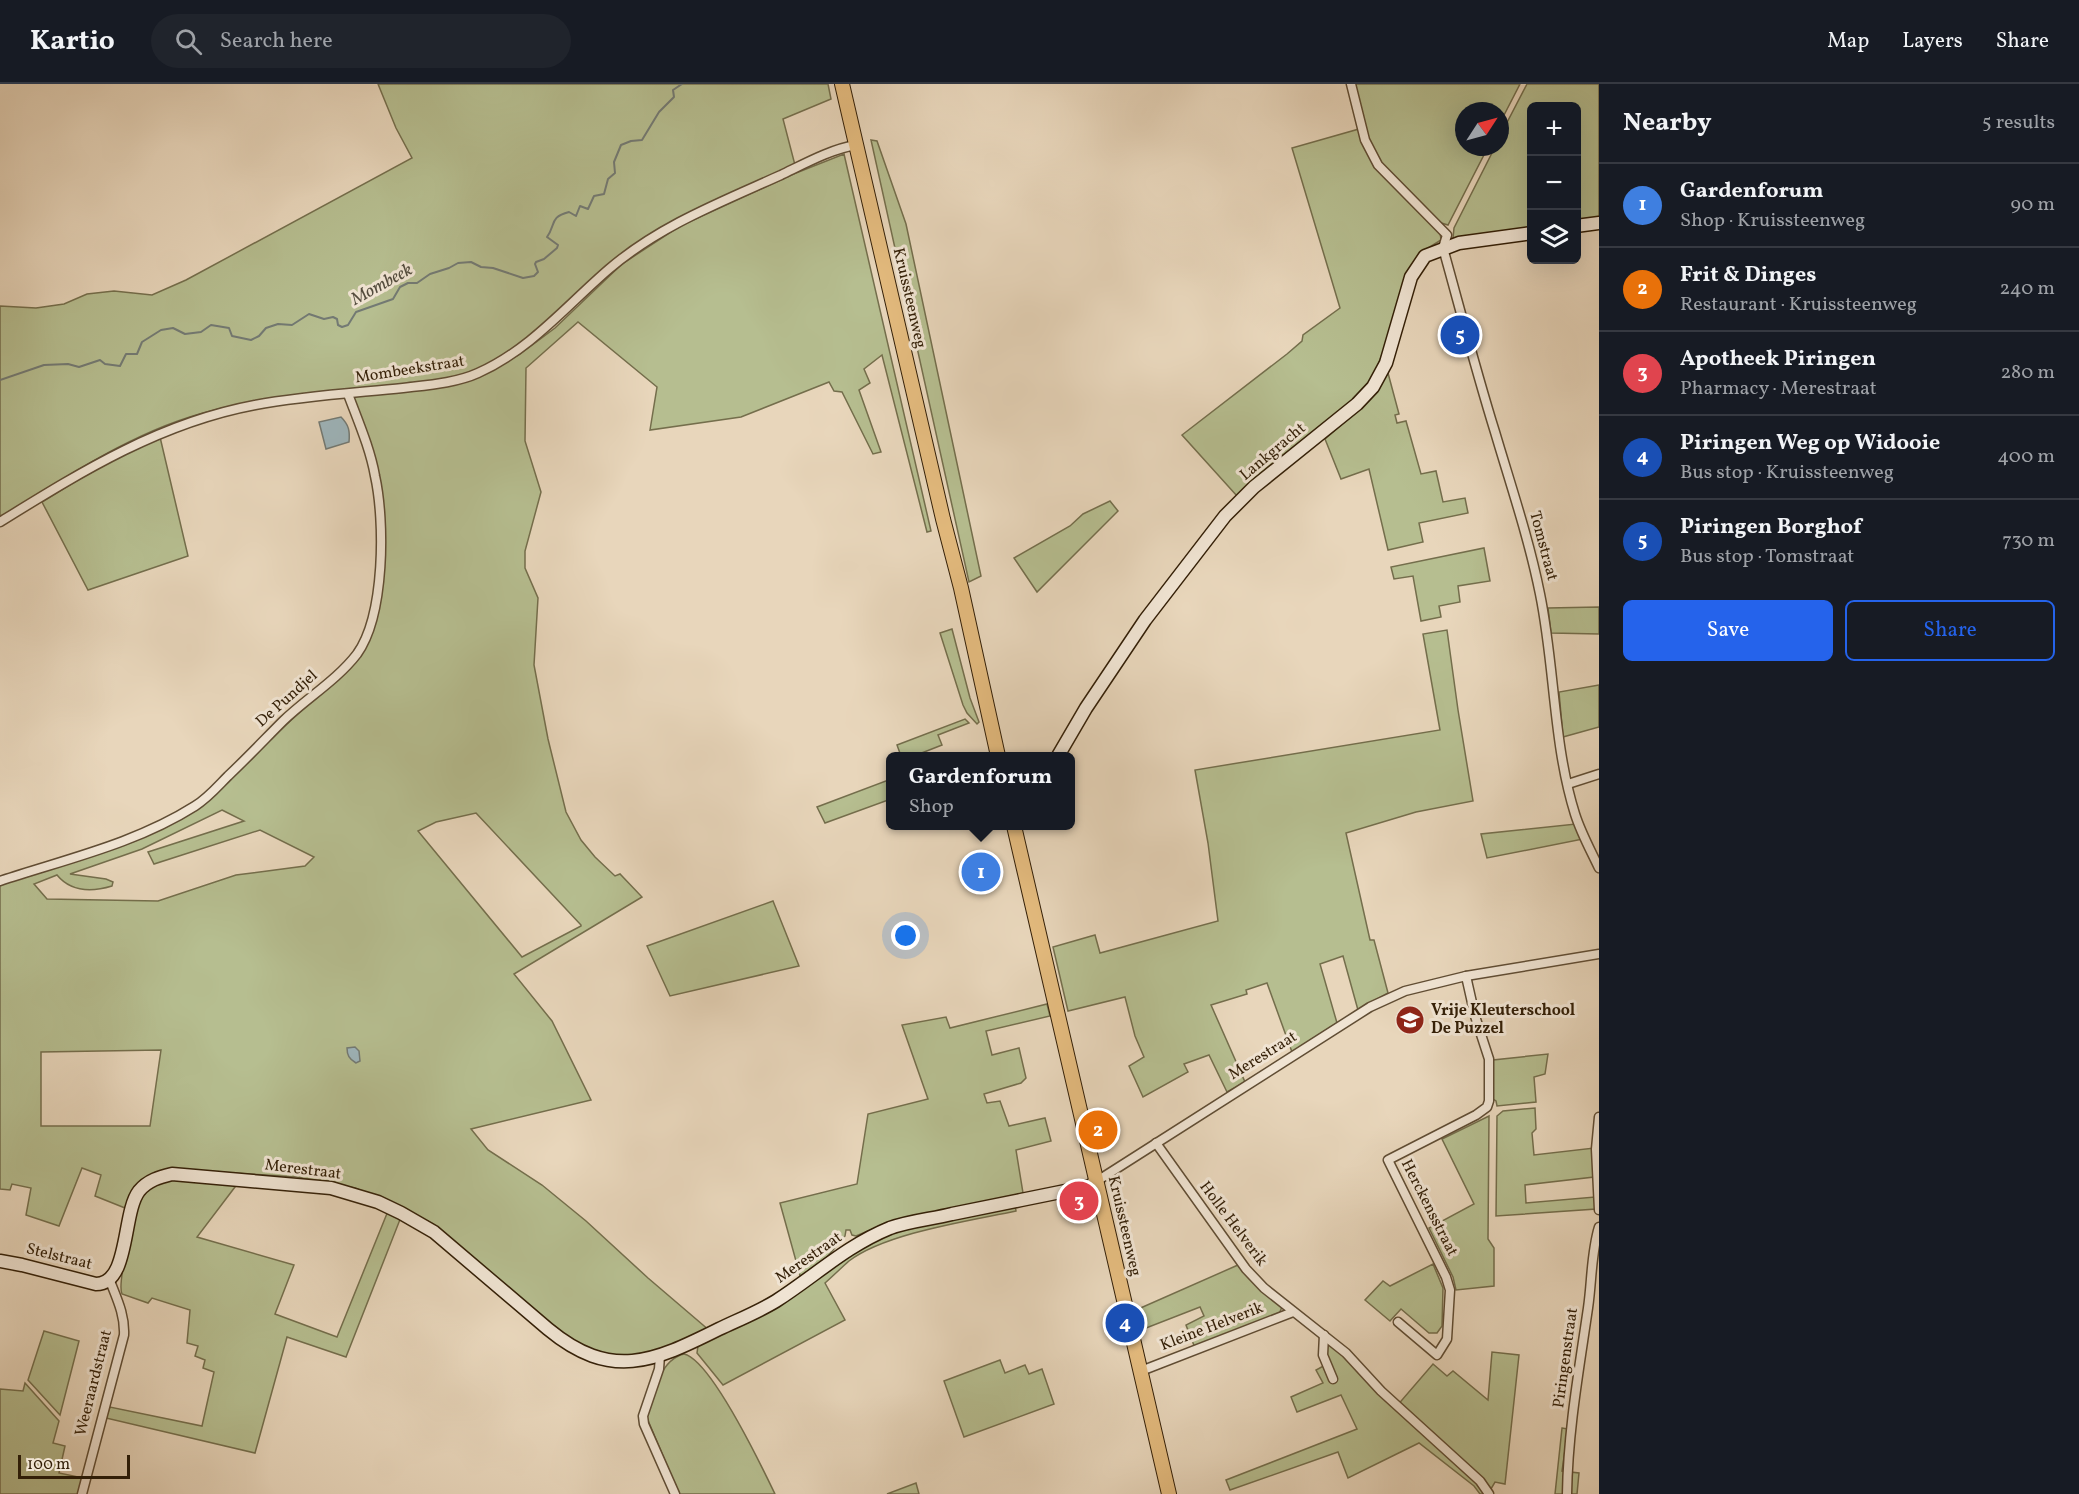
<!DOCTYPE html>
<html lang="en">
<head>
<meta charset="utf-8">
<style>
	:root { --surface:#171b24; --page:#20242c; --text:#f1f3f6; --muted:#9ea1a6; --line:#363941; --accent:#2563eb }
	body { margin:0; font-family:Vollkorn,serif; background:var(--page); color:var(--text) }
	.controls { position:absolute; right:18px; top:18px; display:grid; overflow:hidden; border-radius:9px; box-shadow:0 6px 24px #0002 }
	.controls button { width:54px; height:54px; display:grid; place-items:center; padding:0; border:0; border-bottom:2px solid var(--line); background:var(--surface); color:var(--text); font:30px sans-serif }
	.compass { position:absolute; left:1455px; top:18px; width:54px; height:54px; border-radius:50%; background:var(--surface); box-shadow:0 6px 24px #0002; rotate:54deg }
	.scale { position:absolute; left:18px; bottom:15px; width:112px; box-sizing:border-box; padding-left:6px; border:3px solid #331f07; border-top:0; font-size:16px; line-height:21px; white-space:nowrap; color:#331f07; -webkit-text-stroke:4px #f0e4d3; paint-order:stroke }
	.you { position:absolute; left:906px; top:852px; width:21px; height:21px; margin:-15px; border:4px solid #fff; border-radius:50%; background:#1a73e8; box-shadow:0 0 0 9px #1a73e833 }
	.badge { display:grid; place-items:center; width:39px; height:39px; border-radius:50%; background:var(--accent); color:#fff; font-size:20px; font-weight:700 }
	.pin { position:absolute; translate:-50% -50%; border:3px solid #fff; box-shadow:0 2px 6px #0006 }
	.popup { position:absolute; left:886px; top:668px; width:189px; height:78px; box-sizing:border-box; display:grid; place-content:center; border-radius:9px; background:var(--surface); filter:drop-shadow(0 2px 4px #0005); font-size:20px; white-space:nowrap; color:var(--muted) }
	.popup b { font-size:22px; color:var(--text) }
	.popup::after { content:''; position:absolute; left:50%; top:100%; margin-left:-12px; border:12px solid transparent; border-top-color:var(--surface) }
	.list { margin:0; padding:0; list-style:none }
	h2 { display:flex; justify-content:space-between; align-items:center; height:78px; margin:0; padding:0 24px; font-size:26px }
	h2 small { font-size:20px; font-weight:400; color:var(--muted) }
	.list li { display:grid; grid-template-columns:39px 1fr auto; gap:18px; align-items:center; box-sizing:border-box; height:84px; padding:0 24px; border-top:2px solid var(--line) }
	.list b { display:block; font-size:22px; white-space:nowrap }
	.list p { margin:0; font-size:20px; white-space:nowrap; color:var(--muted) }
	.list em { font-size:20px; font-style:normal; color:var(--muted) }
	.actions { display:flex; gap:12px; padding:18px 24px }
	.actions a { flex:1; padding:14px 0; border:2px solid var(--accent); border-radius:9px; text-align:center; font-size:21px; color:var(--accent) }
	.actions .main { background:var(--accent); color:#fff }
	.icon { flex:none; width:33px; height:33px; fill:none; stroke:currentColor; stroke-width:2; stroke-linecap:round; stroke-linejoin:round }
	.map { position:relative; flex:none; width:1599px; height:1410px; overflow:hidden }
	header { display:flex; align-items:center; gap:36px; box-sizing:border-box; height:84px; padding:0 30px; background:var(--surface); border-bottom:2px solid var(--line) }
	header strong { font-size:28px }
	nav { display:flex; gap:33px; margin-inline-start:auto; font-size:21px }
	.search { width:420px; height:54px; background:var(--page); display:flex; align-items:center; gap:15px; box-sizing:border-box; padding:0 21px; border-radius:33px; color:var(--muted); font-size:22px }
	main { display:flex }
	aside { flex:1; background:var(--surface) }
	.map>svg:first-child { display:block }
	.green { fill:#b6be90; stroke:#746e4c; stroke-width:1.5; fill-rule:evenodd }
	.water { fill:#9eb6bd; stroke:#737a74; stroke-width:1.5 }
	.lines { fill:none; stroke-linecap:round; stroke-linejoin:round }
	.stream { stroke:#737a74; stroke-width:2 }
	.street-casing { stroke:#604d34; stroke-width:11 }
	.secondary-casing { stroke:#331f07; stroke-width:15 }
	.primary-casing { stroke:#331f07; stroke-width:16 }
	.street { stroke:#f0e4d3; stroke-width:8 }
	.secondary { stroke:#f0e4d3; stroke-width:12 }
	.primary { stroke:#e4bb7e; stroke-width:14 }
	.labels { text-anchor:middle; dominant-baseline:central; stroke-width:6; stroke-linejoin:round; paint-order:stroke }
	.street-label { font-size:16px; fill:#331f07; stroke:#f0e4d3 }
	.poi-label { font-size:16px; font-weight:bold; fill:#331f07; stroke:#f0e4d3; text-anchor:start }
	.water-label { font-size:18px; font-style:italic; fill:#534c3e; stroke:#f0e4d3 }
</style>
</head>
<body>
<header>
<strong>Kartio</strong>
<div class="search"><svg class="icon" aria-label="search" viewBox="0 0 24 24"><circle cx="10" cy="10" r="6"/><path d="M15 15l6 6"/></svg>Search here</div>
<nav><a>Map</a><a>Layers</a><a>Share</a></nav>
</header>
<main>
<div class="map">
<svg width="1599" height="1410" viewBox="0 0 1599 1410">
	<rect width="100%" height="100%" fill="#e8d6bb"/>
	<filter id="stains"><feTurbulence type="fractalNoise" baseFrequency=".00333" numOctaves="4"/><feColorMatrix values="0 0 0 0 .2 0 0 0 0 .09 0 0 0 0 .02 0 0 0 .5 -.17"/></filter>
	<radialGradient id="worn" r=".72"><stop offset=".6" stop-color="#630" stop-opacity="0"/><stop offset="1" stop-color="#630" stop-opacity=".3"/></radialGradient>
	<g class="green">
		<path d="M378,0H828L831,15L783,35L795,81L673,137L640,157L521,261C506,271 490,281 473,287C440,299 403,301 369,304C316,309 263,314 211,327C136,345 65,394 0,434V222L36,224L64,220L87,210L114,207L152,211L186,196L412,74L396,44Z"/>
		<path d="M1354,0H1520L1500,39V27H1464V63H1488L1448,141L1438,138L1381,80L1366,51Z"/>
		<path d="M1527,0H1599V135L1577,139L1576,22H1532L1531,146L1456,157L1453,154L1454,144L1495,63H1500V52Z"/>
		<path d="M1359,45L1367,66L1440,148L1441,156L1420,169L1409,186L1384,265L1375,289L1363,309L1237,412L1182,351L1287,270L1302,257L1303,251L1340,224L1292,64Z"/>
		<path d="M871,56L877,57L906,140L981,492L969,498Z"/>
		<path d="M844,70L931,447L927,448L882,271L864,285L870,299L859,306L881,368L873,370L842,308L834,307L829,298L741,333L650,346L657,303L578,238L526,284L525,357L541,408L525,467V484L538,514L534,581L548,655L566,728L581,756L595,773L615,792L620,790L642,813L514,890L552,937L591,1016L471,1045L488,1066L542,1101L586,1137L648,1194L710,1247L650,1272L604,1271L581,1262L564,1250L519,1215L433,1140L394,1120L355,1104L297,1093L171,1085L131,1112L125,1124L95,1112L101,1091L82,1084L59,1142L26,1131L31,1104L12,1100L10,1106L0,1105V799L113,765L135,757L189,730L350,582L372,547L382,430L353,316L354,313L489,288L520,270L555,244L622,180L680,142L796,89ZM222,726L244,737L148,768L154,780L260,746L314,773L305,782L236,791L158,817L47,815L34,800L57,791C71,808 92,808 112,802L113,798L106,795L70,790L142,765ZM476,729L581,841V842L522,873L418,747L436,738ZM161,966L150,1042H41V968Z"/>
		<path d="M1388,289L1399,330L1395,331L1397,339L1406,337L1421,390L1436,387L1443,418L1465,414L1468,429L1419,439L1423,458L1388,466L1369,385L1341,395L1325,355C1348,335 1372,315 1388,289Z"/>
		<path d="M160,353L188,472L88,506L42,418L112,375Z"/>
		<path d="M1110,417L1118,427L1037,508L1014,474L1070,442L1083,430Z"/>
		<path d="M1484,464L1490,497L1458,502L1460,518L1439,522L1441,533L1421,537L1413,492L1394,495L1391,483Z"/>
		<path d="M1599,523V550L1551,549L1548,524Z"/>
		<path d="M952,545L970,614L979,638L977,640L967,629L963,621L940,549Z"/>
		<path d="M1447,546L1458,626L1473,717L1416,728L1346,749L1370,856H1374L1388,909L1358,926L1343,872L1320,880L1337,939L1292,968L1267,899L1246,906L1247,910L1211,921L1245,998L1227,1008L1209,971L1184,980L1188,988L1143,1013L1129,982L1144,973L1135,952L1125,913L1068,927L1053,863L1095,851L1100,869L1218,837L1208,759L1195,686L1440,646L1423,550Z"/>
		<path d="M1599,601V643L1563,653L1559,608Z"/>
		<path d="M965,635L969,639L938,651L942,661L914,672H901L897,661Z"/>
		<path d="M891,695V715L825,739L817,723Z"/>
		<path d="M1576,740L1583,755L1487,774L1481,750Z"/>
		<path d="M773,817L799,882L670,912L647,862Z"/>
		<path d="M1047,920L1050,932L986,947L992,971L1019,964L1026,994L1021,999L984,1010L987,1019L1000,1017L1009,1042L1045,1034L1051,1057L1016,1066L1023,1109L875,1144L856,1152L852,1151L850,1146H846L845,1152L822,1179L801,1195L780,1119L857,1100L868,1030L928,1015L902,941L946,933L950,944Z"/>
		<path d="M1548,970L1545,990L1534,993L1536,1018L1497,1022L1496,1017L1493,1015V976Z"/>
		<path d="M1535,1024L1536,1045L1532,1049L1534,1071L1594,1064V1093L1525,1101L1526,1119L1595,1113L1596,1125L1496,1132L1497,1032L1503,1027Z"/>
		<path d="M1489,1032L1488,1155L1494,1164V1202L1456,1206L1453,1193L1429,1144L1474,1120L1442,1055Z"/>
		<path d="M175,1093L238,1099L197,1153L294,1181L275,1230L337,1253L388,1127L401,1133L346,1273L287,1253L255,1369L106,1334L110,1323L202,1342L214,1288L203,1284L205,1276L195,1272L198,1262L187,1259L190,1226L152,1214L148,1219L122,1210C117,1200 135,1120 143,1110C151,1100 163,1097 175,1093Z"/>
		<path d="M1015,1121L1016,1127C969,1137 886,1149 849,1177C841,1184 833,1192 825,1199L845,1236L723,1301L697,1269L698,1262L759,1232L859,1163L902,1144Z"/>
		<path d="M1433,1180L1443,1204L1442,1242L1437,1249H1429L1401,1225L1390,1237L1365,1216L1383,1197L1390,1202Z"/>
		<path d="M1238,1181L1254,1199L1282,1223L1279,1230L1195,1264L1186,1241L1204,1232L1200,1223L1141,1246L1136,1226Z"/>
		<path d="M44,1247L79,1257L60,1331L28,1296Z"/>
		<path d="M1329,1256L1396,1323L1433,1280L1447,1292L1453,1287L1488,1316L1492,1268L1519,1271L1505,1400L1495,1398L1488,1410H1480L1474,1402L1419,1359L1348,1394L1338,1368L1230,1406L1226,1396L1357,1345L1341,1311L1297,1328L1291,1313L1323,1299L1316,1286L1329,1279L1326,1265Z"/>
		<path d="M684,1270C711,1276 762,1383 775,1410H679L647,1334C653,1311 659,1276 684,1270Z"/>
		<path d="M1000,1276L1005,1289L1025,1281L1029,1290L1042,1285L1054,1320L964,1353L944,1297Z"/>
		<path d="M25,1299L59,1337L53,1359L65,1362L59,1389L83,1394L79,1410H0V1305L23,1307Z"/>
		<path d="M1562,1344L1568,1345L1562,1387L1579,1389L1577,1410H1555Z"/>
		<path d="M916,1399L919,1410H887Z"/>
	</g>
	<g class="water">
		<path d="M341,333C349,341 350,347 349,358L326,365L319,338Z"/>
		<path d="M355,963L359,967L360,977L356,979C349,975 347,971 347,964Z"/>
	</g>
	<g class="lines">
		<path class="stream" d="M0,296L44,281L68,280L79,283L100,276L105,280L120,282L126,270H137L142,258L161,246L173,244L185,250L201,248L211,241L229,244L232,252L251,256L259,252L266,244L278,240L292,241L309,230L324,235L333,233L337,235L338,241L342,243L348,241L356,228L393,215L400,203L408,199H417L430,190L449,184L458,179L471,178L481,183L493,184L523,194L534,192L538,188L535,180L536,178L544,175L557,164L558,161L547,153C556,141 549,133 569,128L576,132L580,122L588,125L594,112L604,110L608,95L615,89L614,78L621,61L631,57L642,56L659,28L674,13L673,6L682,0"/>
		<g class="street-casing">
			<g id="street">
				<path d="M1351,0L1365,56L1378,81L1447,151L1443,164C1460,225 1476,287 1495,348C1511,402 1529,455 1540,510C1555,583 1553,660 1575,730C1581,749 1591,767 1599,784"/>
				<path d="M0,438C81,388 159,339 255,321C304,312 354,309 403,304C428,301 456,299 478,289C530,266 567,221 609,185C659,142 721,118 781,91C804,80 831,65 856,61"/>
				<path d="M1568,700L1599,690"/>
				<path d="M0,797C66,775 135,760 195,722C208,714 218,702 228,692C247,674 265,655 283,637C307,614 337,596 357,570C385,531 385,437 375,392C370,364 358,337 348,310"/>
				<path d="M1599,1033L1596,1065L1599,1126"/>
				<path d="M1156,1059L1246,1185L1264,1204L1346,1269L1381,1307L1480,1397L1489,1410"/>
				<path d="M1097,1097L1370,923L1405,907L1466,892L1599,870"/>
				<path d="M1398,1238L1437,1271L1447,1255L1450,1206L1446,1193L1388,1076L1476,1031L1487,1023L1489,1017V975L1475,932L1466,892"/>
				<path d="M1324,1251L1323,1271L1333,1295"/>
				<path d="M660,1272L659,1285L643,1332L644,1340L675,1410"/>
				<path d="M1141,1287L1293,1228"/>
				<path d="M82,1410L124,1251C125,1231 117,1215 110,1197"/>
				<path d="M1567,1410C1568,1347 1579,1286 1588,1224C1592,1197 1591,1169 1599,1143"/>
			</g>
		</g>
		<g class="secondary-casing">
			<g id="secondary">
				<path d="M1576,142L1599,139"/>
				<path d="M1058,672L1086,624L1145,536L1225,432L1254,403L1357,320L1373,303L1386,279L1411,193L1425,172L1459,159L1532,149"/>
				<path d="M0,1177L22,1181L96,1200C130,1200 122,1129 139,1107C148,1096 160,1093 172,1090L331,1104L378,1118L401,1129L434,1148L548,1245C611,1297 653,1278 719,1245C738,1236 758,1228 776,1217C815,1192 846,1162 890,1144C909,1137 932,1135 952,1130C998,1121 1044,1111 1090,1102L1097,1097"/>
			</g>
		</g>
		<g class="primary-casing">
			<g id="primary">
				<path d="M842,0L943,435L961,504L998,672"/>
				<path d="M1014,742L1169,1410"/>
			</g>
		</g>
		<use href="#street" class="street"/>
		<use href="#secondary" class="secondary"/>
		<use href="#primary" class="primary"/>
	</g>
	<defs>
		<g id="school-disc" transform="scale(1.5)"><circle r="9.5" fill="#8f2418" stroke="#f0e4d3"/><path d="M0-5L7-2L0 1L-7-2ZM-4 1L0 2.5L4 1V4Q0 6-4 4Z" fill="#fff"/></g>
	</defs>
	<g fill-rule="evenodd">
		<use href="#school-disc" x="1410" y="936"/>
	</g>
	<g class="labels">
		<g class="street-label">
			<text transform="translate(909 214) rotate(77)">Kruissteenweg</text>
			<text transform="translate(410 286) rotate(-9)">Mombeekstraat</text>
			<text transform="translate(1273 368) rotate(-40)">Lankgracht</text>
			<text transform="translate(1543 462) rotate(75)">Tomstraat</text>
			<text transform="translate(287 615) rotate(-42)">De Pundjel</text>
			<text transform="translate(1263 972) rotate(-32)">Merestraat</text>
			<text transform="translate(303 1086) rotate(7)">Merestraat</text>
			<text transform="translate(1429 1124) rotate(63)">Herckensstraat</text>
			<text transform="translate(1233 1140) rotate(53)">Holle Helverik</text>
			<text transform="translate(1124 1142) rotate(77)">Kruissteenweg</text>
			<text transform="translate(59 1173) rotate(14)">Stelstraat</text>
			<text transform="translate(809 1174) rotate(-35)">Merestraat</text>
			<text transform="translate(1212 1243) rotate(-21)">Kleine Helverik</text>
			<text transform="translate(1566 1274) rotate(-82)">Piringenstraat</text>
			<text transform="translate(94 1299) rotate(-76)">Weeraardstraat</text>
		</g>
		<g class="poi-label">
			<text x="1431" y="927">Vrije Kleuterschool<tspan x="1431" dy="18">De Puzzel</tspan></text>
		</g>
		<g class="water-label">
			<text transform="translate(382 201) rotate(-29)">Mombeek</text>
		</g>
	</g>
	<rect width="100%" height="100%" filter="url(#stains)"/>
	<rect width="100%" height="100%" fill="url(#worn)"/>
</svg>
<div class="controls">
<button>+</button>
<button>−</button>
<button><svg class="icon" aria-label="layers" viewBox="0 0 24 24"><path d="M12 4l9 5-9 5-9-5zM3 14l9 5 9-5"/></svg></button>
</div>
<svg class="compass" viewBox="-18 -18 36 36"><path d="M0-13l5 13h-10z" fill="#e53935"/><path d="M0 13l5-13h-10z" fill="#9ea1a6"/></svg>
<div class="scale">100 m</div>
<div class="you"></div>
<div class="pin badge" style="left:981px;top:788px;background:#3f7fe0">1</div>
<div class="popup"><b>Gardenforum</b>Shop</div>
<div class="pin badge" style="left:1098px;top:1046px;background:#e8710a">2</div>
<div class="pin badge" style="left:1079px;top:1117px;background:#e0444e">3</div>
<div class="pin badge" style="left:1125px;top:1239px;background:#1a4fb4">4</div>
<div class="pin badge" style="left:1460px;top:251px;background:#1a4fb4">5</div>
</div>
<aside>
<h2>Nearby<small>5 results</small></h2>
<ul class="list">
<li><span class="badge" style="background:#3f7fe0">1</span><div><b>Gardenforum</b><p>Shop · Kruissteenweg</p></div><em>90 m</em></li>
<li><span class="badge" style="background:#e8710a">2</span><div><b>Frit &amp; Dinges</b><p>Restaurant · Kruissteenweg</p></div><em>240 m</em></li>
<li><span class="badge" style="background:#e0444e">3</span><div><b>Apotheek Piringen</b><p>Pharmacy · Merestraat</p></div><em>280 m</em></li>
<li><span class="badge" style="background:#1a4fb4">4</span><div><b>Piringen Weg op Widooie</b><p>Bus stop · Kruissteenweg</p></div><em>400 m</em></li>
<li><span class="badge" style="background:#1a4fb4">5</span><div><b>Piringen Borghof</b><p>Bus stop · Tomstraat</p></div><em>730 m</em></li>
</ul>
<div class="actions"><a class="main">Save</a><a>Share</a></div>
</aside>
</main>
</body>
</html>
